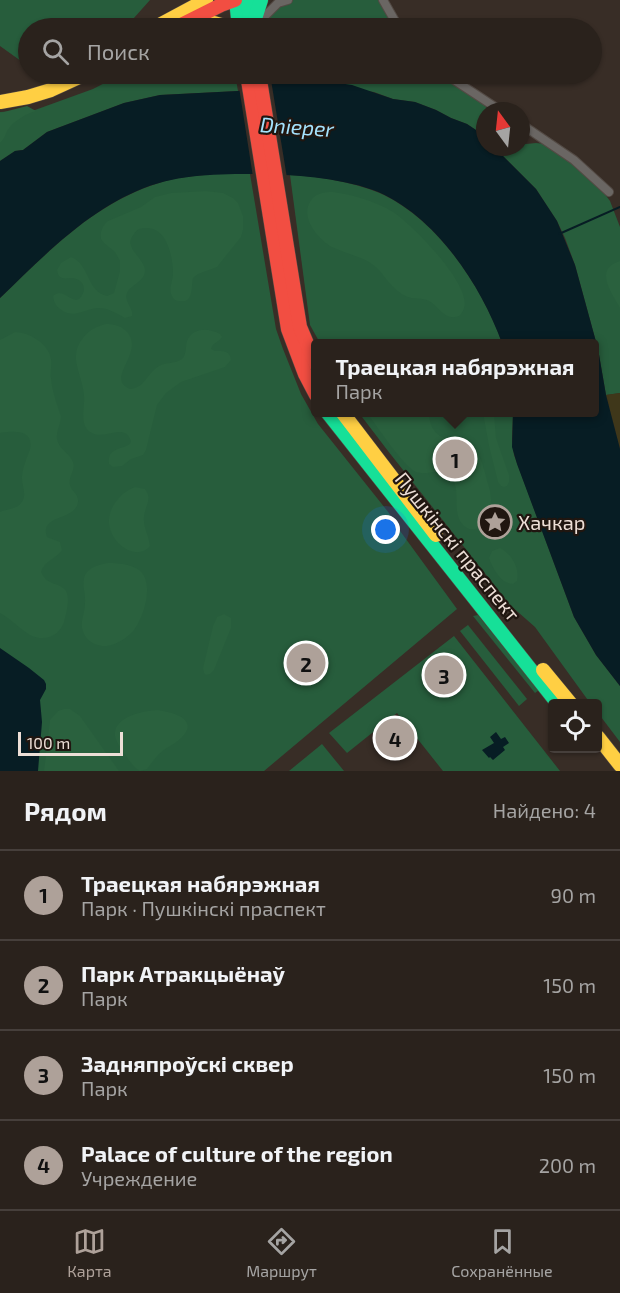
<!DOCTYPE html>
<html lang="ru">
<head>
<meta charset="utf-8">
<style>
	:root { --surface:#2a221c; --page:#362f29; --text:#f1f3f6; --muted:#a5a4a3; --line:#463f3b; --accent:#aea199 }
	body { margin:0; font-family:"Exo 2",sans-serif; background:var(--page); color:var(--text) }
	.controls { position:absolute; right:18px; bottom:18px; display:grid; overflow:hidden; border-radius:6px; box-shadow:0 2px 4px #0004 }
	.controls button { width:54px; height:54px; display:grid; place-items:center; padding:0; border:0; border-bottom:2px solid var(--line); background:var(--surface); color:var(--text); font:30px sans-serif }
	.compass { position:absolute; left:476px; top:102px; width:54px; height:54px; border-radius:50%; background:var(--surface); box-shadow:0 2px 4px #0004; rotate:345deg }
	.scale { position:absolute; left:18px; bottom:15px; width:105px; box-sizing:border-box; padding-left:6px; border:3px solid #eddfd7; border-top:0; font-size:16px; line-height:21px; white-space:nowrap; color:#eddfd7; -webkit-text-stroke:4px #201610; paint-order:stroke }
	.you { position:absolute; left:386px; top:530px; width:21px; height:21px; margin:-15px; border:4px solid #fff; border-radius:50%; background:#1a73e8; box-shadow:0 0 0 9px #1a73e833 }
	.badge { display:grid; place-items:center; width:39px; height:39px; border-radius:50%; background:var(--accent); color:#111; font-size:20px; font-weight:700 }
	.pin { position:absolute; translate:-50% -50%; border:3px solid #fff; box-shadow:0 2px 6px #0006 }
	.popup { position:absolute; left:311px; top:339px; width:288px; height:78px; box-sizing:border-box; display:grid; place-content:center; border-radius:6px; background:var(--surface); filter:drop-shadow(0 2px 4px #0005); font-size:20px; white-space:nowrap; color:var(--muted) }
	.popup b { font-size:22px; color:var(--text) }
	.popup::after { content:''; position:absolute; left:50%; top:100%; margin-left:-12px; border:12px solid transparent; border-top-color:var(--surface) }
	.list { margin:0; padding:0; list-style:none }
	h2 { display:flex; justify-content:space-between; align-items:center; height:78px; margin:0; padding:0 24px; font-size:26px }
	h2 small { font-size:20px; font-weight:400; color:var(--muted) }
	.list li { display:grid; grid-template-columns:39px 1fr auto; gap:18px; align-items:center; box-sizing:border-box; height:90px; padding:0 24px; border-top:2px solid var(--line) }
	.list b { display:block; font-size:22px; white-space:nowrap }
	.list p { margin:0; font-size:20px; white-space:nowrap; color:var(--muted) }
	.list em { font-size:20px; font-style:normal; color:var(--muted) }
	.icon { flex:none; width:33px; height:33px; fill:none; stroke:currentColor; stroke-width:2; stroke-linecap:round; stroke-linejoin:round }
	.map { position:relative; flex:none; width:620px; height:771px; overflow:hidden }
	.search { position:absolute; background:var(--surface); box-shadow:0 2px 4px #0004; left:18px; right:18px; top:18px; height:66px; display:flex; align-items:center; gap:15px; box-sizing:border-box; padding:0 21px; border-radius:33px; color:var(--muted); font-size:22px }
	.sheet { height:438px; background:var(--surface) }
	nav { display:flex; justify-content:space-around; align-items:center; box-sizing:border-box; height:84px; border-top:2px solid var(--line); background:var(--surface); font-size:16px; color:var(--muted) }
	nav a { display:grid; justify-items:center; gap:3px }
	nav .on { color:var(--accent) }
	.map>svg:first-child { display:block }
	.green { fill:#275d3c }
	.forest { fill:#2a613e }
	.sand { fill:#3f371a }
	.water { fill:#071d24 }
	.pier { fill:#382d26 }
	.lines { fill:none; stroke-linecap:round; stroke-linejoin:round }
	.stream { stroke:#071d24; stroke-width:2 }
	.street-casing { stroke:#534a44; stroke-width:10 }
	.fast-casing { stroke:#534a44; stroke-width:15 }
	.slow-casing { stroke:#534a44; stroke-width:15 }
	.jam-casing { stroke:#534a44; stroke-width:15 }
	.street { stroke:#6a6663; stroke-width:8 }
	.fast { stroke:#16e098; stroke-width:14 }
	.slow { stroke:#ffcf43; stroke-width:14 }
	.jam { stroke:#f24e42; stroke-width:14 }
	.labels { text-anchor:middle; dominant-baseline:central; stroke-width:4.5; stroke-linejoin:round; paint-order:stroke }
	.poi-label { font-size:20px; fill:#eddfd7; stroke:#201610; text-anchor:start }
	.street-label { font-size:20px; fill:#eddfd7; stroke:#201610 }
	.water-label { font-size:21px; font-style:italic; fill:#a4e2fd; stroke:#201610 }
</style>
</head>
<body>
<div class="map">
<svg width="620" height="771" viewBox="0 0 620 771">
	<rect width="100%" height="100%" fill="#382d26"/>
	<g class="green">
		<path d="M0,0H150L125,28H28V66L0,46Z"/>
		<path d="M291,0H379L395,28H266C267,12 278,7 291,0Z"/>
		<path d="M122,74H235L238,91L160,95L124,103L47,132L23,150L15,151L0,161V112L35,110L93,89Z"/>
		<path d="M271,74H439L483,102L488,111H485V136L467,124L451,118L436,110L415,102L393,99L374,92L285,81L273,83Z"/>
		<path d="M521,142L526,144L536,143L545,144L583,171L601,189L610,201L620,227V393L606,395L598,349L575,265L565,238L557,221L536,189L494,147H521Z"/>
		<path d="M213,174H250L276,329L283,349L301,394L318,424L389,513L395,524L457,609L264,771H0V298C48,252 94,203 159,183C176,177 195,176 213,174Z"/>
		<path d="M290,175C319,176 358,183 384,195C439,222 482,287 502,343H320L310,325Z"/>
		<path d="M359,413H513L512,440L514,455L574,617L596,655L620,686V742L598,713V704L590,703L535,627L510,605L388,451Z"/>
		<path d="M478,615L539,690L535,693L473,616Z"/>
		<path d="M468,625L527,699L519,706L460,631Z"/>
		<path d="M454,636L560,771H443L397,713L347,753L329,733Z"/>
		<path d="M322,744L344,771H289Z"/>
	</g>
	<g class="forest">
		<path d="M27,106L36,111C27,113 12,122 7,131C5,136 4,139 0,143V113Z"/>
		<path d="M206,191L223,193L233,198L238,203L243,216V230L241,237L217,267L198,274L193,278C191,287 194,304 179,301C176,301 173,299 172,296C168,290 173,280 173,274C173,257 167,226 145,228C140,228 136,230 134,234C122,248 144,257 145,270C145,281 133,284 128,291C122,301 134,307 132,316L125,318C116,313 108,308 98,308C83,309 73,320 60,309C55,305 54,302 53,296C61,288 67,298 76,300L79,299C88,290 84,279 72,278C69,278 65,279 62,278C58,276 58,274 57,270L61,263L71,257C90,264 86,291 107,296L114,293L120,271V261L115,252L104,243L101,239C100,232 102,226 108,221L141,207L155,197L171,193Z"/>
		<path d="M333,192C354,195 375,201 393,212C412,224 472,285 464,308C463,312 460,317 455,317C444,319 437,305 429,301C423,298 417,299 411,298C399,295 390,284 383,275C371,257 350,256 332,247C319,240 300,218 310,202C315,193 323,192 333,192Z"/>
		<path d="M620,261V308C612,293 593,269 620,261Z"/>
		<path d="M106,324C115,324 122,326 128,333C144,354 105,378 130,389C145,388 147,373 159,366C166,362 175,364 182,359C187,354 185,347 187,341C193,327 209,328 220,334L222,337C219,342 212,343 211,349L215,351C223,351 230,350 231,360L225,367L181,382L166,393L157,405L146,450L143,455L131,459L122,466L113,467L109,464C107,448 120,450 130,444L131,441C124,421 104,442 90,432C79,424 85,407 84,396C83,375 67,357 83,338C89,330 97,326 106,324Z"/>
		<path d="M15,332C29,332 49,344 51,359C52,365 50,372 51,378C52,391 57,404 61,416C61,424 56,431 57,439C59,450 70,453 73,462C76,470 68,477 70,485C71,491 79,494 78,502C76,521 39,514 47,537L60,542L62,550C56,559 44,561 41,572C48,587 59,581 66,591C70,599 67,610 65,618C62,635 46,643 30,635C21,630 11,619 0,613V512C6,509 17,509 21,503C28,495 21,485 22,476C23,466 27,458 30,449C34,429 13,431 0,433V340Z"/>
		<path d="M367,413H428C430,418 430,425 434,430C442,443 463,438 474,449C483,458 485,475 489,487C492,497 492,508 487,518C481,531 468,534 460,521C452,507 463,484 447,474C438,468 426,476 416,472C403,466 377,426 367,413Z"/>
		<path d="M483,413H494L496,438L509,475V482L507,486L504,487L501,486L498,482L489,446Z"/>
		<path d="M135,487L145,489C153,499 145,506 144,517C143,527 149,536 150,546C134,567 89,530 119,498C123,493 128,490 135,487Z"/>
		<path d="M500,548C512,554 520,569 517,581L513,584C501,584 493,569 489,558L492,551Z"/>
		<path d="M108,563C119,563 131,564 139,570C155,582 144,617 134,630C128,637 117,645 107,646C92,647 80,636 82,621C83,615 85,609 85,603C86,594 81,584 85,575C89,567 100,564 108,563Z"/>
		<path d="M224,614L231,618V628L214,670L210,674L206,675L204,673L203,668L213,626L217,617Z"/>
		<path d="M442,656H445C449,665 449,682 444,691C435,694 424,683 420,674L422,668L433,664Z"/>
		<path d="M64,709H70L80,716L119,771H44L50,720L58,711Z"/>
		<path d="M157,710C174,712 202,720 179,740C173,745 165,748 159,754C155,758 151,764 147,769L140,771C133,767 129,760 124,753C121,748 116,742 115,736C113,716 144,711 157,710Z"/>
	</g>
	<path class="sand" d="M620,393V449L606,395Z"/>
	<g class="water">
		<path d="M298,80L332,82L352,85L393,99L415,102L436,110L451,118L467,124L485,136V147H494L536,189L557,221L575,265L598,349L606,395L620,449V686L596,655L574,617L517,464L512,447L513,413L594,412V344L502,343C481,285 434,213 373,190C336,177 295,175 257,174C219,174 180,174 144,188C86,211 44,256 0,298V161L15,151L23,150L47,132L124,103L160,95L238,91L285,81Z"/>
		<path d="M0,648L29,668L44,680L46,684V689L40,700L42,722L38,771H0Z"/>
		<path d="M496,732L501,739L505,737L509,743L503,747L505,750L493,760L490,757L489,758L482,750L494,743L490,737Z"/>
	</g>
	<path class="pier" d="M271,80L287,178L253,177L239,87Z"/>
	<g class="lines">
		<path class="stream" d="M559,234L620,207"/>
		<g class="street-casing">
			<g id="street">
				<path d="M383,0L399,28"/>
				<path d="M254,27L278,3L288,0"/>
				<path d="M445,74L501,111"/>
				<path d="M521,124L574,160L609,192"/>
			</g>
		</g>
		<g class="fast-casing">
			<g id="fast">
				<path d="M236,0L239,28"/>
				<path d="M247,0L251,23"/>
				<path d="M252,28L261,0"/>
				<path d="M327,412L558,704"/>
			</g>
		</g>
		<g class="slow-casing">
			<g id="slow">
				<path d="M154,28L206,0"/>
				<path d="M193,28L214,23L232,28"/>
				<path d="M0,102L28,97L51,90L86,74"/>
				<path d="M342,412L436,535"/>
				<path d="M543,670L571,704"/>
				<path d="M598,737L620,765"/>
			</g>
		</g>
		<g class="jam-casing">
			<g id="jam">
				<path d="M175,28L221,5L235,0"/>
				<path d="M247,74L288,329L305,374L316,395"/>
				<path d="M259,74L300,327L316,365"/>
			</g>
		</g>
		<use href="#street" class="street"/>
		<use href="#fast" class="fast"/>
		<use href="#slow" class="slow"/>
		<use href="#jam" class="jam"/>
	</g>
	<defs>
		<g id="sight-ring" transform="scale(1.725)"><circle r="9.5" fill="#201610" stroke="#aea199" stroke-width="1.5"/><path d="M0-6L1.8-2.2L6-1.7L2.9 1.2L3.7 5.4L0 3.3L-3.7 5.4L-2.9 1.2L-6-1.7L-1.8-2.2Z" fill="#aea199"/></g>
	</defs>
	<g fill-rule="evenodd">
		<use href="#sight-ring" x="495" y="522"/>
	</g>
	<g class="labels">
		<g class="poi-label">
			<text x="518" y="522">Хачкар</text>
		</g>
		<g class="street-label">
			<text transform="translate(458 546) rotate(51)">Пушкінскі праспект</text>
		</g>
		<g class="water-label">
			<text transform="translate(297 126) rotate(4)">Dnieper</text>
		</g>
	</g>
</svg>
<div class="controls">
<button><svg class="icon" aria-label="locate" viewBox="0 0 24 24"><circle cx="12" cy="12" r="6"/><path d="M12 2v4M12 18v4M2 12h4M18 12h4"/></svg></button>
</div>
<svg class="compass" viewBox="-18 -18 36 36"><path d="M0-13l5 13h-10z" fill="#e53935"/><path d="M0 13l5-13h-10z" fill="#a5a4a3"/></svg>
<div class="scale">100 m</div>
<div class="you"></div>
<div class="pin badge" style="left:455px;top:459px">1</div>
<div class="popup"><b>Траецкая набярэжная</b>Парк</div>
<div class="pin badge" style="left:306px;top:663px">2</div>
<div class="pin badge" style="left:444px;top:675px">3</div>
<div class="pin badge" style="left:395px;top:738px">4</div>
<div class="search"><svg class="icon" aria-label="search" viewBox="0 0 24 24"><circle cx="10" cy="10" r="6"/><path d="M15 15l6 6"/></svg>Поиск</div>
</div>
<section class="sheet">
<h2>Рядом<small>Найдено: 4</small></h2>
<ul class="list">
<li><span class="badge">1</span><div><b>Траецкая набярэжная</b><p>Парк · Пушкінскі праспект</p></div><em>90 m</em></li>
<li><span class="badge">2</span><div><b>Парк Атракцыёнаў</b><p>Парк</p></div><em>150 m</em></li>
<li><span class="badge">3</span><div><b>Задняпроўскі сквер</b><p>Парк</p></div><em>150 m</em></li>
<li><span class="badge">4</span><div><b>Palace of culture of the region</b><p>Учреждение</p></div><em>200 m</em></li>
</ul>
</section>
<nav>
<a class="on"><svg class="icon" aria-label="map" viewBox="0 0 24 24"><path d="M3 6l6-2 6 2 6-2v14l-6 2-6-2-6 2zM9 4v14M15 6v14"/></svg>Карта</a>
<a><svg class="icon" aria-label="directions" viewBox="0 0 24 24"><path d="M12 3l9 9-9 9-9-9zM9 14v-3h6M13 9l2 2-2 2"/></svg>Маршрут</a>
<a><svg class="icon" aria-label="saved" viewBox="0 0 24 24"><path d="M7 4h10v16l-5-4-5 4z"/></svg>Сохранённые</a>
</nav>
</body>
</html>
